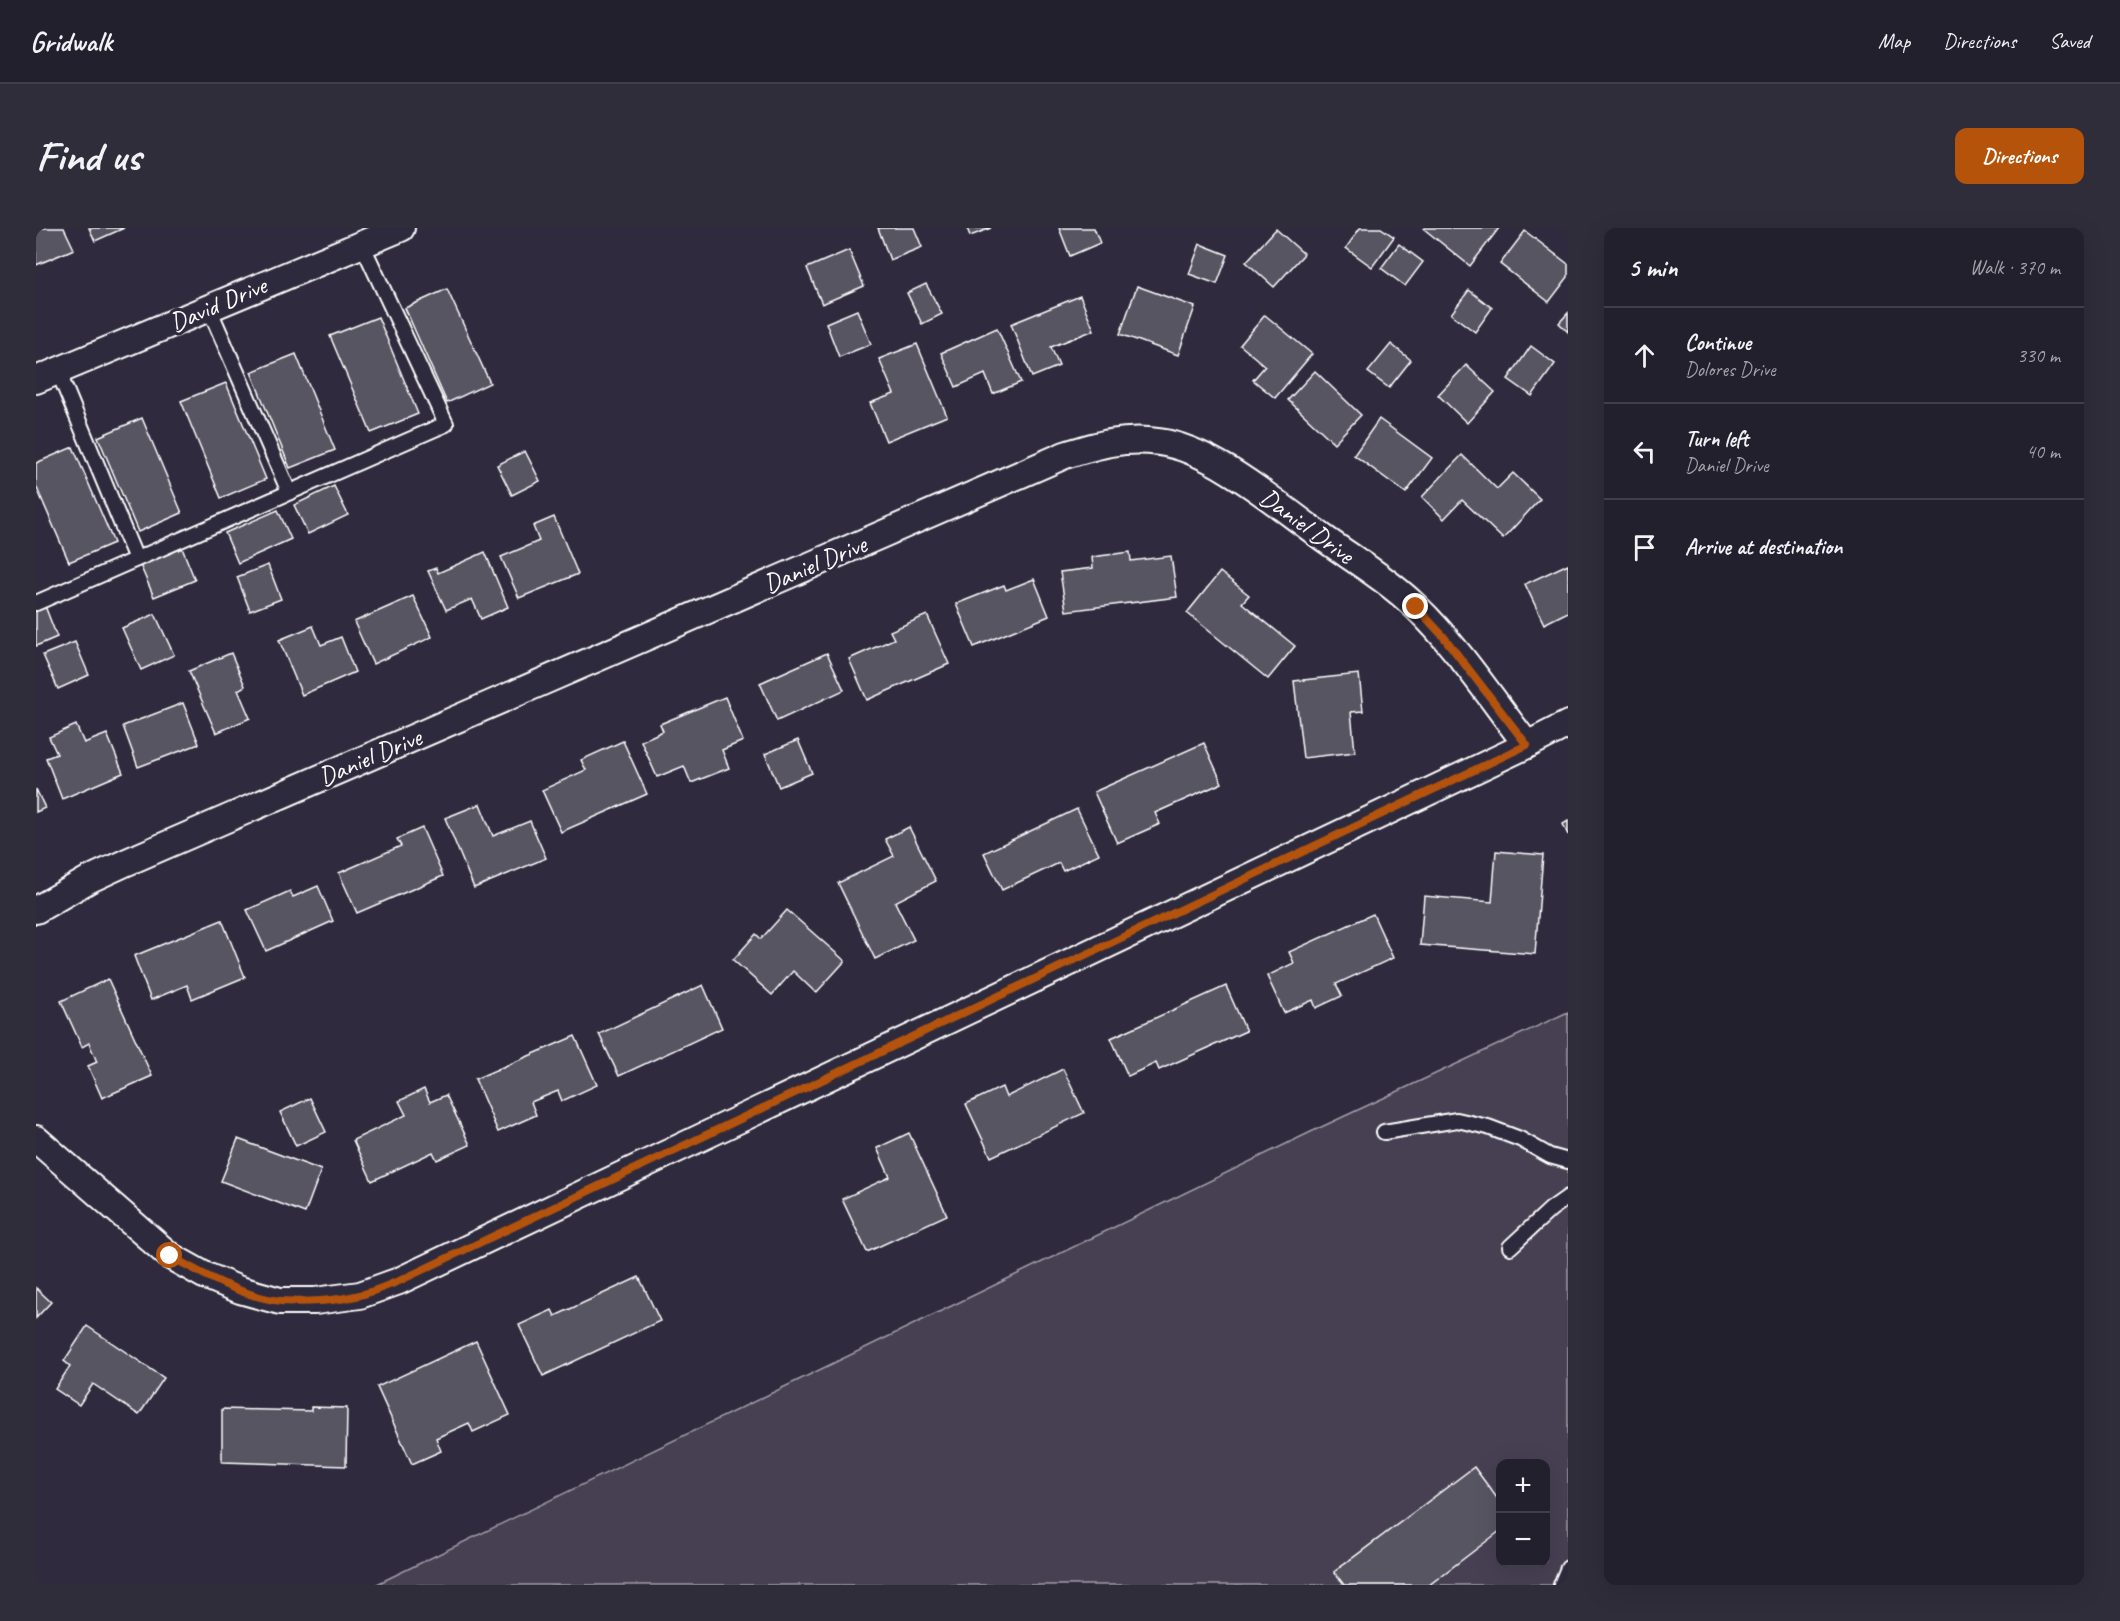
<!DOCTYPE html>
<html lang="en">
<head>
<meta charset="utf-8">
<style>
	:root { --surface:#23202e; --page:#2f2d3a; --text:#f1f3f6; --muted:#a3a3aa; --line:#403e4a; --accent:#b45309 }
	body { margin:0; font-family:Caveat,sans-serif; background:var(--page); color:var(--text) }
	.controls { position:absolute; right:18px; bottom:18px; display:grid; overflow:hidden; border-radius:12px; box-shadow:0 6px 24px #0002 }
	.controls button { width:54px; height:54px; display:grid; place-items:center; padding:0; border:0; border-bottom:2px solid var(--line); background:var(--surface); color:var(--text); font:30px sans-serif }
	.stop { position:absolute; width:18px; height:18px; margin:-14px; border:4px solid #b45309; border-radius:50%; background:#fff }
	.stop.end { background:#b45309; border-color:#fff; box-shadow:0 2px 6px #0008 }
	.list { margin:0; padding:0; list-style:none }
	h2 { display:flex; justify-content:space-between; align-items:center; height:78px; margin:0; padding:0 24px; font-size:26px }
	h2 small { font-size:20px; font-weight:400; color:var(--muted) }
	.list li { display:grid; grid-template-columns:39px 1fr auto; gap:18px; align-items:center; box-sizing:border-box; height:96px; padding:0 24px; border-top:2px solid var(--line) }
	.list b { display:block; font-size:22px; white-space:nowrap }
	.list p { margin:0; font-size:20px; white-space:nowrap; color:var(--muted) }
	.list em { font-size:20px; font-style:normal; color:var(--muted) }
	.icon { flex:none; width:33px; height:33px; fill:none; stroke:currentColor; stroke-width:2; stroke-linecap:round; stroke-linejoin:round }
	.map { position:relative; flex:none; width:1532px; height:1357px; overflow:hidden; border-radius:12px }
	header { display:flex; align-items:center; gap:36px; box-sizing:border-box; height:84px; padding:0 30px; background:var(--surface); border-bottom:2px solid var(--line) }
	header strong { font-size:28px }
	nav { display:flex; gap:33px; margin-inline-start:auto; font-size:21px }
	.intro { display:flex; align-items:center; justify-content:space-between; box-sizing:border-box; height:144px; padding:0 36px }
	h1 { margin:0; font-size:42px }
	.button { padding:15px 27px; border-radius:12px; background:var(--accent); color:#fff; font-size:21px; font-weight:700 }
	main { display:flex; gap:36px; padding:0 36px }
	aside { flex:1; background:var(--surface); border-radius:12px; box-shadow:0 6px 24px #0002 }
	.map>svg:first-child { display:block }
	.green { fill:#464152; stroke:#a2a0a8; stroke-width:1.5; fill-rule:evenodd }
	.building { fill:#595564; stroke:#fff; stroke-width:1.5 }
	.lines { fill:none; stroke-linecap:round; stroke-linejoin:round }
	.lane-casing { stroke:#fff; stroke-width:18 }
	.street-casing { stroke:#fff; stroke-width:30 }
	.lane { stroke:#2f2a3d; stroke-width:14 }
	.street { stroke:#2f2a3d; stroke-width:26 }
	.route { stroke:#b45309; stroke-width:8 }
	.labels { text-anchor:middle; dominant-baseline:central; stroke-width:6; stroke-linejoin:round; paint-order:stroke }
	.street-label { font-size:26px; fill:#fff; stroke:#2f2a3d }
</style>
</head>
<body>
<header>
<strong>Gridwalk</strong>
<nav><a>Map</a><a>Directions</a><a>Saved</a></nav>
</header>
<div class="intro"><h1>Find us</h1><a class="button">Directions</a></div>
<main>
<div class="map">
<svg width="1532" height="1357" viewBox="0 0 1532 1357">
	<rect width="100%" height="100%" fill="#2f2a3d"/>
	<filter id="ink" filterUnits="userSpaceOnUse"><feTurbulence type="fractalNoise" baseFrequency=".0167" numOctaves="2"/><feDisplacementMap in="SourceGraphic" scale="12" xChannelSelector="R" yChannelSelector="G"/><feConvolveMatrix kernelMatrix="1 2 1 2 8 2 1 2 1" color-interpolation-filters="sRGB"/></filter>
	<g filter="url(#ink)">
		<path class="green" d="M1532,784V1357H339L1281,901ZM1464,1236H1510V1334H1464Z"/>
		<g class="building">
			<path d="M0,0H28L38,21L0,37Z"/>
			<path d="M53,0H88L59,13Z"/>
			<path d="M842,0H878L886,19L854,32Z"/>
			<path d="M931,0H955L934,8Z"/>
			<path d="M1023,0H1058L1064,15L1034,28Z"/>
			<path d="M1324,0H1345L1358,9L1336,39L1310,20Z"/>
			<path d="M1389,0H1463L1434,38L1388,1Z"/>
			<path d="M1240,1L1268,26L1238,59L1210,34Z"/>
			<path d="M1489,3L1532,36V49L1513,74L1464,36Z"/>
			<path d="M1164,16L1192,27L1181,56L1153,46Z"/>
			<path d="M1363,16L1387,34L1369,58L1345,40Z"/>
			<path d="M813,22L828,58L786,76L771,40Z"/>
			<path d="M890,56L906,86L886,96L871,65Z"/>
			<path d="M1101,58L1159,79L1142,127L1084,106Z"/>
			<path d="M411,61L454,155L411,175L369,80Z"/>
			<path d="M1433,62L1456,80L1439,104L1415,86Z"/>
			<path d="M1044,68L1058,102L1015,119L1023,138L996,149L975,96Z"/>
			<path d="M821,82L835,116L803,129L790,95Z"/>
			<path d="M1532,85V104L1523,95Z"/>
			<path d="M1229,87L1276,126L1239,170L1217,152L1229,138L1204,117Z"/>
			<path d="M342,89L382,186L335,205L294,108Z"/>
			<path d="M961,100L985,154L957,166L949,146L920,159L905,125Z"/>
			<path d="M881,116L911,188L850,213L834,175L858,166L843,131Z"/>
			<path d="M1355,116L1375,132L1353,160L1332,144Z"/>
			<path d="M1495,118L1519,136L1496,168L1472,151Z"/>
			<path d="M260,126L299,222L254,240L215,144Z"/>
			<path d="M1430,137L1459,164L1431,195L1402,167Z"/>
			<path d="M1279,143L1325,187L1298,215L1252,172Z"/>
			<path d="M190,155L230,251L185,270L145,173Z"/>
			<path d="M106,190L146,285L102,304L62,209Z"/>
			<path d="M1343,191L1396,230L1370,265L1318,227Z"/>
			<path d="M37,219L78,315L33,334L0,258V235Z"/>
			<path d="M489,223L504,253L476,267L461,237Z"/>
			<path d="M1426,227L1461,261L1477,245L1504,271L1467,311L1426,272L1408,291L1386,269Z"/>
			<path d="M298,258L312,287L272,306L258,277Z"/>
			<path d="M242,282L255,311L202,335L189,305Z"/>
			<path d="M518,289L542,346L483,370L465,329L503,313L497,298Z"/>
			<path d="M146,320L159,352L118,369L104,337Z"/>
			<path d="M449,324L472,379L445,391L436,371L410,382L392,343L400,340L402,345Z"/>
			<path d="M1094,324L1095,333L1135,328L1141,369L1030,383L1024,344L1057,340L1056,329Z"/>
			<path d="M1532,336V384L1508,396L1489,356Z"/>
			<path d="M232,337L245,371L214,383L201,349Z"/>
			<path d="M1184,344L1213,367L1206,375L1259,418L1232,451L1151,385Z"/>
			<path d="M998,351L1013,388L938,419L920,376L968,357L970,362Z"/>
			<path d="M377,368L396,409L337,436L318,394Z"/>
			<path d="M9,378L21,409L0,418V382Z"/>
			<path d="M119,386L138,427L105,442L86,400Z"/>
			<path d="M891,387L913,436L831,472L813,431L858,411L854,403Z"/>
			<path d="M277,398L285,417L305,409L319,444L266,467L243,412Z"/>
			<path d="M39,414L53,447L22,461L7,427Z"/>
			<path d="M195,425L209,458L202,462L214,490L180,505L153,443Z"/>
			<path d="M791,425L808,462L741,493L724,455Z"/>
			<path d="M1323,446L1327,483L1315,484L1319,524L1267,530L1258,453Z"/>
			<path d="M689,469L707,513L686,522L693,540L655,555L648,538L621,549L605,513L627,503L624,496Z"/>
			<path d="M147,475L163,516L102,539L87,498Z"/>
			<path d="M40,497L48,515L71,506L87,545L26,571L10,530L21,526L13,509Z"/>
			<path d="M762,512L776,545L743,559L729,526Z"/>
			<path d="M587,513L611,566L525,604L506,562L550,542L545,532Z"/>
			<path d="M1168,515L1186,555L1119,585L1124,596L1081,615L1058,564Z"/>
			<path d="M0,561L9,580L0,584Z"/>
			<path d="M444,576L457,608L494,593L510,630L438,660L409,590Z"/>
			<path d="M1041,581L1063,626L1027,643L1023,635L966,662L948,625Z"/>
			<path d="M1532,593V607L1527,596Z"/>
			<path d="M873,599L900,653L859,674L878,712L839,731L802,655L858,628L849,611Z"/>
			<path d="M386,600L407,648L321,685L303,645L365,618L361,611Z"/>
			<path d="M1460,623L1507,627L1499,726L1384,717L1388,668L1456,674Z"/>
			<path d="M282,658L297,693L230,723L211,682L254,663L257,669Z"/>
			<path d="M751,682L809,733L780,765L757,743L736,767L697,732L720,706L725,711Z"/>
			<path d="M1337,686L1357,730L1300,756L1306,768L1280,780L1277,772L1248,785L1231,748L1258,735L1253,724Z"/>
			<path d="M186,692L209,749L156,771L151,757L115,772L98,728Z"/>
			<path d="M72,751L116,848L66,870L52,838L61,834L53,815L46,819L25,773Z"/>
			<path d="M667,757L686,800L583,848L563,806Z"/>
			<path d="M1190,758L1210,803L1123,842L1120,835L1092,848L1075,810Z"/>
			<path d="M539,808L561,857L526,873L522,863L495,874L500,887L462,904L439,851Z"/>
			<path d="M1027,841L1048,885L955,929L930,876L966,859L970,869Z"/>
			<path d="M388,861L394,874L410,867L434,917L401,932L397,924L336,953L317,912L370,887L363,873Z"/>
			<path d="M274,870L290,904L260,918L244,884Z"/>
			<path d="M873,905L911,987L831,1024L806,971L854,949L841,920Z"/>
			<path d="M202,911L285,942L269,985L185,953Z"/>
			<path d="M603,1049L624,1093L507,1148L483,1097L516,1082L519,1088Z"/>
			<path d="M0,1060L15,1074L0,1090Z"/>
			<path d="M51,1098L128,1150L103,1187L57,1156L43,1177L19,1161L34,1138L28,1133Z"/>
			<path d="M440,1113L474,1187L437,1204L433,1195L400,1210L405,1223L376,1236L341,1159Z"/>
			<path d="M275,1179L311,1180L310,1238L186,1234V1181L275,1183Z"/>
			<path d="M1438,1239L1464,1274V1303L1393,1357H1308L1298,1344Z"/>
		</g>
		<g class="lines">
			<g class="lane-casing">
				<g id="lane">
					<path d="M173,80L253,264"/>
					<path d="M22,143L100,331"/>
					<path d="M0,375L410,196L326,16"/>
					<path d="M1348,904L1421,892L1452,899L1484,911L1514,928L1532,933"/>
					<path d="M1474,1019L1515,981L1532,969"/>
					<path d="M1525,1357L1532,1340"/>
				</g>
			</g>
			<g class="street-casing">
				<g id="street">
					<path d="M0,152L365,0"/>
					<path d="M0,682L52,652L91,634L1029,227C1061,217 1088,209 1123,214C1178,221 1244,279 1289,311C1320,333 1353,353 1380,379C1420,417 1457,473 1491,517"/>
					<path d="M0,911L134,1028L168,1047L204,1062L244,1073H279L324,1067L363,1053L1491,517L1532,496"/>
				</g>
			</g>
			<use href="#lane" class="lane"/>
			<use href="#street" class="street"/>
		</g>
	</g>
	<g class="lines" filter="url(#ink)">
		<path class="route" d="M134,1028C166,1046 207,1069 245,1073C269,1075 300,1073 324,1067C337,1064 350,1058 363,1053L1491,517L1407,408L1380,379"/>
	</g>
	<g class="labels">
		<g class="street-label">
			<text transform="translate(182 76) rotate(-23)">David Drive</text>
			<text transform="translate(1271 298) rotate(36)">Daniel Drive</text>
			<text transform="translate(779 336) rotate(-23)">Daniel Drive</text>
			<text transform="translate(334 529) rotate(-23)">Daniel Drive</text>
		</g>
	</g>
</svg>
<div class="controls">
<button>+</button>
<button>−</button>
</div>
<div class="stop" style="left:134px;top:1028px"></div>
<div class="stop end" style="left:1380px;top:379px"></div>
</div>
<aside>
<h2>5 min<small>Walk · 370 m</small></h2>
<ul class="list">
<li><svg class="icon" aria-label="ahead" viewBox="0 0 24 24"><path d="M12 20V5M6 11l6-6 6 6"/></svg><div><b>Continue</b><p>Dolores Drive</p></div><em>330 m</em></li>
<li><svg class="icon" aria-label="left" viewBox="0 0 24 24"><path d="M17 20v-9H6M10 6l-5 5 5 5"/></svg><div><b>Turn left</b><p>Daniel Drive</p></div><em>40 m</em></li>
<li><svg class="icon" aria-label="arrive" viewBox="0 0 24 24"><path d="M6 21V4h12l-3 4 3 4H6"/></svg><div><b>Arrive at destination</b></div></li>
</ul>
</aside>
</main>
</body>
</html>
